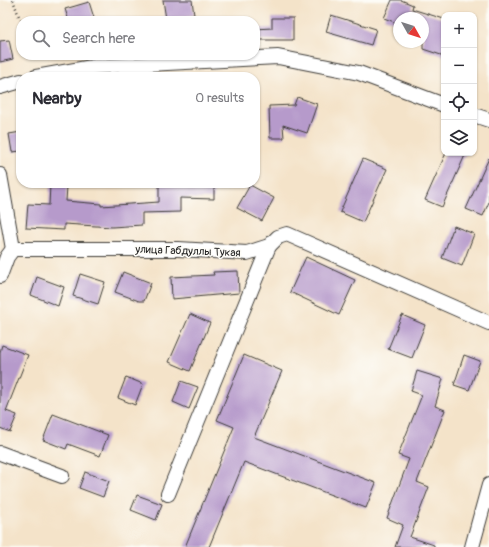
<!DOCTYPE html>
<html lang="en">
<head>
<meta charset="utf-8">
<style>
	:root { --surface:#fff; --page:#f7f7f7; --text:#2b2b33; --muted:#7c7c81; --line:#e1e1e2 }
	body { margin:0; font-family:Pangolin,sans-serif; background:var(--page); color:var(--text) }
	.controls { position:absolute; right:12px; top:12px; display:grid; overflow:hidden; border-radius:8px; box-shadow:0 1px 3px #0004 }
	.controls button { width:36px; height:36px; display:grid; place-items:center; padding:0; border:0; border-bottom:1px solid var(--line); background:var(--surface); color:var(--text); font:20px sans-serif }
	.compass { position:absolute; left:393px; top:12px; width:36px; height:36px; border-radius:50%; background:var(--surface); box-shadow:0 1px 3px #0004; rotate:129deg }
	.list { margin:0; padding:0; list-style:none }
	h2 { display:flex; justify-content:space-between; align-items:center; height:52px; margin:0; padding:0 16px; font-size:17px }
	h2 small { font-size:13px; font-weight:400; color:var(--muted) }
	.icon { flex:none; width:22px; height:22px; fill:none; stroke:currentColor; stroke-width:2; stroke-linecap:round; stroke-linejoin:round }
	.map { position:relative; flex:none; width:489px; height:547px; overflow:hidden }
	.search { position:absolute; background:var(--surface); box-shadow:0 1px 3px #0004; left:16px; top:16px; width:244px; height:44px; display:flex; align-items:center; gap:10px; box-sizing:border-box; padding:0 14px; border-radius:16px; color:var(--muted); font-size:15px }
	.panel { position:absolute; background:var(--surface); box-shadow:0 1px 3px #0004; left:16px; top:72px; width:244px; height:116px; border-radius:16px }
	.map>svg:first-child { display:block }
	.building { fill:#b69acb }
	.lines { fill:none; stroke-linecap:round; stroke-linejoin:round }
	.street-casing { stroke:#3c3a36; stroke-width:16 }
	.path { stroke:#3c3a36; stroke-width:2.5; stroke-dasharray:1 3; stroke-linecap:butt }
	.street { stroke:#fff; stroke-width:14 }
	.labels { text-anchor:middle; dominant-baseline:central; stroke-width:3; stroke-linejoin:round; paint-order:stroke }
	.street-label { font-size:11px; fill:#1c1c1c; stroke:#fdfcf7 }
</style>
</head>
<body>
<div class="map">
<svg width="489" height="547" viewBox="0 0 489 547">
	<rect width="100%" height="100%" fill="#fdfcf7"/>
	<filter id="ink" filterUnits="userSpaceOnUse"><feTurbulence type="fractalNoise" baseFrequency=".025" numOctaves="2"/><feDisplacementMap in="SourceGraphic" scale="8" xChannelSelector="R" yChannelSelector="G"/><feConvolveMatrix kernelMatrix="1 2 1 2 8 2 1 2 1" color-interpolation-filters="sRGB"/></filter>
	<filter id="wash" filterUnits="userSpaceOnUse"><feTurbulence type="fractalNoise" baseFrequency=".012" numOctaves="4" result="noise"/><feDisplacementMap in="SourceGraphic" scale="16" xChannelSelector="R" yChannelSelector="G"/><feGaussianBlur stdDeviation="0.9" result="paint"/><feColorMatrix in="noise" values="0 0 0 0 0 0 0 0 0 0 0 0 0 0 0 0 0 1.4 0 .05"/><feComposite in="paint" operator="in"/></filter>
	<g filter="url(#wash)">
		<rect width="100%" height="100%" fill="#f4e3c9"/>
		<g id="blocks">
			<g class="building">
				<path d="M163,0H192L194,15L166,19Z"/>
				<path d="M392,0H401L413,5L412,9L444,19V56L423,49V18H399V24L384,18Z"/>
				<path d="M89,2L95,21H69L65,9Z"/>
				<path d="M331,15L376,29L371,45L326,32Z"/>
				<path d="M272,18H293V40H255V29L272,28Z"/>
				<path d="M9,40L13,59L0,62V41Z"/>
				<path d="M297,97L317,104L307,133L283,125L284,138H270L269,106L294,105Z"/>
				<path d="M21,132V151L12,152L9,134Z"/>
				<path d="M446,153H466L442,207L425,200Z"/>
				<path d="M489,158V202L483,216L466,209Z"/>
				<path d="M363,159L387,169L363,222L340,212Z"/>
				<path d="M159,183H214V199L180,198V212L142,213V225L112,227L64,224V230L26,228L28,204L49,205L50,185L67,186L66,201L101,204V206L159,202Z"/>
				<path d="M250,185L274,198L262,221L237,208Z"/>
				<path d="M454,226L474,234L462,266L442,258Z"/>
				<path d="M306,257L355,280L339,315L290,292Z"/>
				<path d="M238,271L239,293L172,299L171,277L214,275L213,272Z"/>
				<path d="M123,272L151,283L144,301H139L115,292Z"/>
				<path d="M80,274L105,282L98,304L73,296Z"/>
				<path d="M37,277L64,287L58,306L31,295Z"/>
				<path d="M190,314L210,323L190,371L169,362Z"/>
				<path d="M402,315L425,325L412,358L388,349Z"/>
				<path d="M2,345L28,355L6,411L17,415L10,432L0,428V352Z"/>
				<path d="M244,355L282,371L254,437L376,483L366,508L244,462L209,547H185L234,427L217,420Z"/>
				<path d="M464,355L480,361L469,390L454,385Z"/>
				<path d="M417,371L443,379L435,406L445,410L417,482L429,487L410,537L434,545V547H395L403,525L387,518L409,459L398,455L422,395L411,391Z"/>
				<path d="M126,377L143,384L135,405L118,398Z"/>
				<path d="M181,381L198,387L189,409L173,402Z"/>
				<path d="M53,414L108,435L100,456L68,444L66,449L43,440Z"/>
				<path d="M85,472L109,481L103,497L79,488Z"/>
				<path d="M137,495L162,504L156,520L131,510Z"/>
			</g>
		</g>
	</g>
	<g filter="url(#ink)">
		<use href="#blocks" fill-opacity="0" stroke="#3c3a36" stroke-width="1"/>
		<g class="lines">
			<g class="street-casing">
				<g id="street">
					<path d="M36,77L92,67L278,57L359,73L444,105"/>
					<path d="M0,87L21,81"/>
					<path d="M474,115L489,120"/>
					<path d="M0,175L13,249"/>
					<path d="M0,276L7,257L13,249H178L247,253L269,246L278,237L287,234L489,323"/>
					<path d="M0,453L62,476"/>
					<path d="M168,494L269,246"/>
					<path d="M472,547L489,485"/>
				</g>
			</g>
			<g class="path">
				<path d="M13,0L21,22"/>
				<path d="M47,55L58,59"/>
			</g>
			<use href="#street" class="street"/>
		</g>
	</g>
	<g class="labels">
		<g class="street-label">
			<text transform="translate(188 251) rotate(2)">улица Габдуллы Тукая</text>
		</g>
	</g>
</svg>
<div class="controls">
<button>+</button>
<button>−</button>
<button><svg class="icon" aria-label="locate" viewBox="0 0 24 24"><circle cx="12" cy="12" r="6"/><path d="M12 2v4M12 18v4M2 12h4M18 12h4"/></svg></button>
<button><svg class="icon" aria-label="layers" viewBox="0 0 24 24"><path d="M12 4l9 5-9 5-9-5zM3 14l9 5 9-5"/></svg></button>
</div>
<svg class="compass" viewBox="-18 -18 36 36"><path d="M0-13l5 13h-10z" fill="#e53935"/><path d="M0 13l5-13h-10z" fill="#7c7c81"/></svg>
<div class="search"><svg class="icon" aria-label="search" viewBox="0 0 24 24"><circle cx="10" cy="10" r="6"/><path d="M15 15l6 6"/></svg>Search here</div>
<section class="panel">
<h2>Nearby<small>0 results</small></h2>
<ul class="list">
</ul>
</section>
</div>
</body>
</html>
